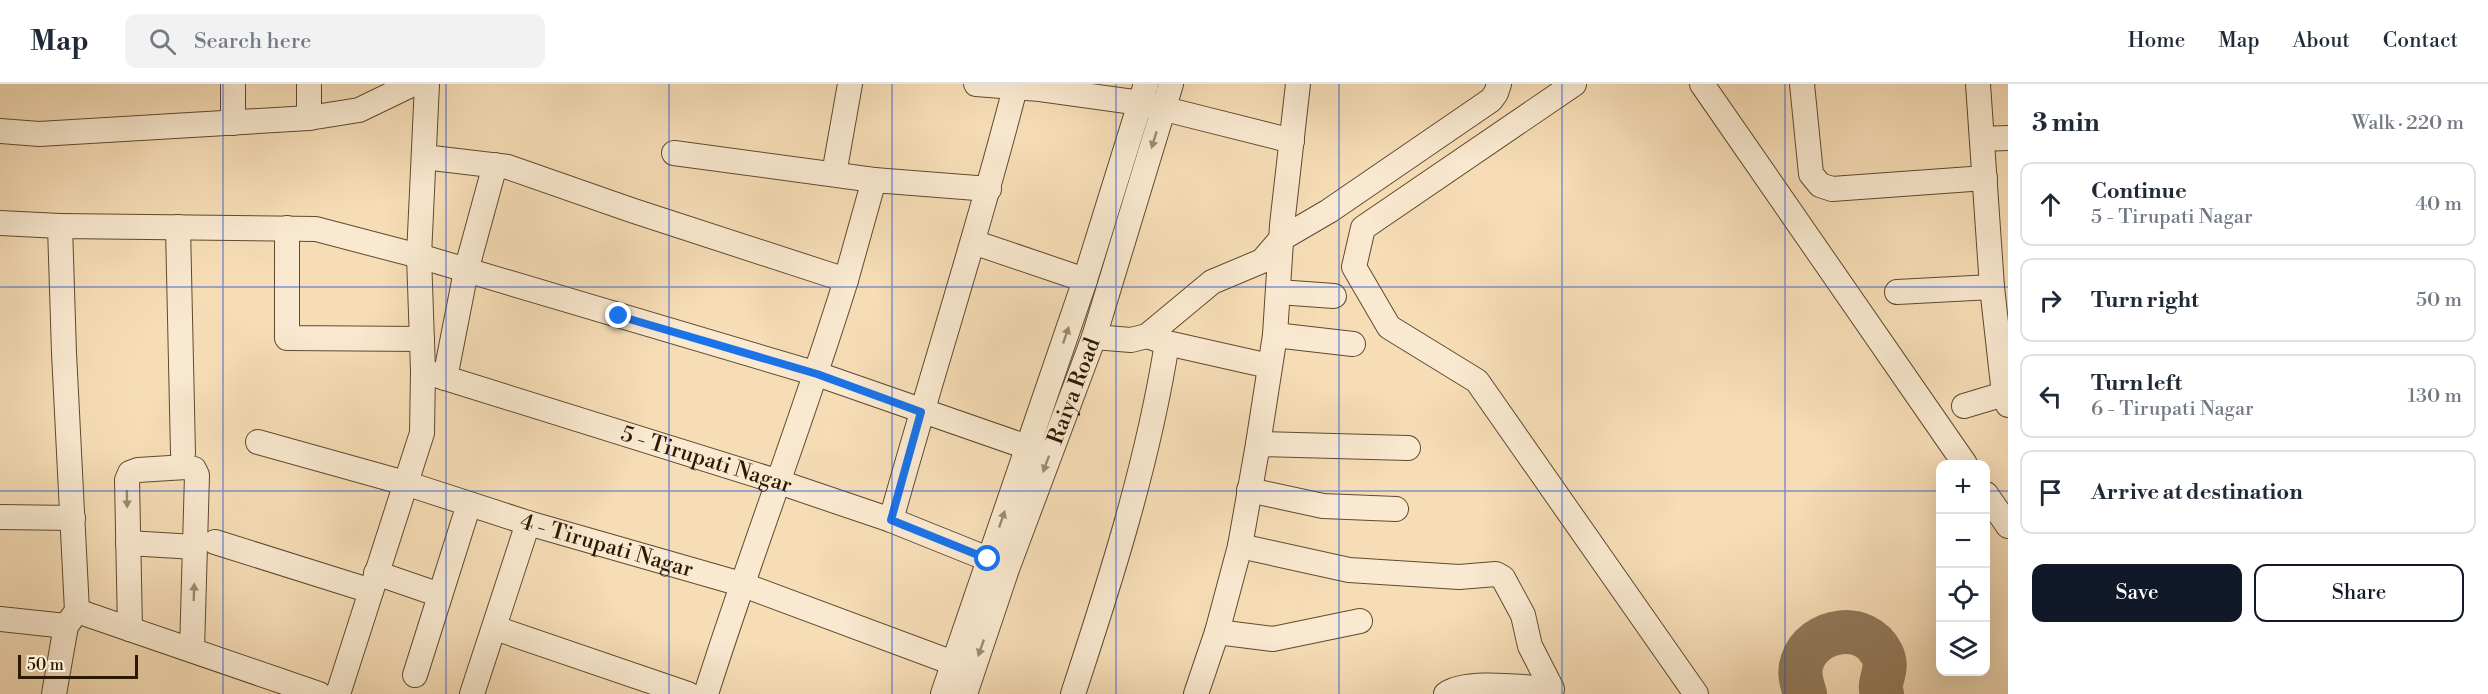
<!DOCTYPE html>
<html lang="en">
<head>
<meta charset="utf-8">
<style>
	:root { --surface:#fff; --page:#f2f2f3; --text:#1f2937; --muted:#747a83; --line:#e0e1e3; --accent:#111827 }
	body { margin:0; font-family:"Libre Bodoni",serif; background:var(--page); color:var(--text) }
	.controls { position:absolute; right:18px; bottom:18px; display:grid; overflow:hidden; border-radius:12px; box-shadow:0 6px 24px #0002 }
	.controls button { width:54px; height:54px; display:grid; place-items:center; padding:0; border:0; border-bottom:2px solid var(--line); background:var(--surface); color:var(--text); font:30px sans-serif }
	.scale { position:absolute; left:18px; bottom:15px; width:120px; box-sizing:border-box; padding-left:6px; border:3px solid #2d1900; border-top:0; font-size:16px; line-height:21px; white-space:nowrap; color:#2d1900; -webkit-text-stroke:4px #f9e9d0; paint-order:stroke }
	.stop { position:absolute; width:18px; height:18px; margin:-14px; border:4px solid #1a73e8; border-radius:50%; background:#fff }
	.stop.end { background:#1a73e8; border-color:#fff; box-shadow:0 2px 6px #0008 }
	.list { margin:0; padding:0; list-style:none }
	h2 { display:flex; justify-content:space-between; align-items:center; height:78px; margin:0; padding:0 24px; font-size:26px }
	h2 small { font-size:20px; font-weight:400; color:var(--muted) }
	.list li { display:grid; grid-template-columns:39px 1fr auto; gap:18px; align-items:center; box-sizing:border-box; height:84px; margin:0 12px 12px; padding:0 12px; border:2px solid var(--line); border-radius:12px }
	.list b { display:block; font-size:22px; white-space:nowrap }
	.list p { margin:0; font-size:20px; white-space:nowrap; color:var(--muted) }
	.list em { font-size:20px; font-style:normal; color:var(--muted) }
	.actions { display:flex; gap:12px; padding:18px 24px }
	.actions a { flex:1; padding:14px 0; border:2px solid var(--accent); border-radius:12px; text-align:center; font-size:21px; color:var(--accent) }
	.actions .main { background:var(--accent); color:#fff }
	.icon { flex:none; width:33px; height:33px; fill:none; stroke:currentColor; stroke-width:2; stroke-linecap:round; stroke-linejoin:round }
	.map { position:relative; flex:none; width:2008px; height:610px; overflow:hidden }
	header { display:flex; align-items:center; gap:36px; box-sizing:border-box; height:84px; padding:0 30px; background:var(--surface); border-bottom:2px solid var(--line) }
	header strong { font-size:28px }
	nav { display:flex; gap:33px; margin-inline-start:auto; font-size:21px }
	.search { width:420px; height:54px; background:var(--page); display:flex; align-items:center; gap:15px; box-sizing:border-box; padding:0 21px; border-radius:12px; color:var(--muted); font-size:22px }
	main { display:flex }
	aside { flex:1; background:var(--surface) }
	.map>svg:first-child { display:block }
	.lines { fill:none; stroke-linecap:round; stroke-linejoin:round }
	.taxiway { stroke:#927b5b; stroke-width:44 }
	.minor-casing { stroke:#5f4a2e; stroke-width:26 }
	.minor { stroke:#f9e9d0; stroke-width:24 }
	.oneway { fill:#9d8b72 }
	.route { stroke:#1a73e8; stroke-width:8 }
	.grid { fill:none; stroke:#1d4ed8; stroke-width:1.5; stroke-opacity:0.55 }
	.labels { text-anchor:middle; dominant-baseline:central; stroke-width:4.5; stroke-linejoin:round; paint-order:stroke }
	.street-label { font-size:22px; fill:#2d1900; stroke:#f9e9d0 }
</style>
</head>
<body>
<header>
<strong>Map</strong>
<div class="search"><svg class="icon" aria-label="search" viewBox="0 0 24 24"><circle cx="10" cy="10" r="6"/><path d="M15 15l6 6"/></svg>Search here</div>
<nav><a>Home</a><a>Map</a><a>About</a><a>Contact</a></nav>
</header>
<main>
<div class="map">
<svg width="2008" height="610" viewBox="0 0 2008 610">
	<rect width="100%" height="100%" fill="#f6ddb6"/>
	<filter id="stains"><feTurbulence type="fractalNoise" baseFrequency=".00333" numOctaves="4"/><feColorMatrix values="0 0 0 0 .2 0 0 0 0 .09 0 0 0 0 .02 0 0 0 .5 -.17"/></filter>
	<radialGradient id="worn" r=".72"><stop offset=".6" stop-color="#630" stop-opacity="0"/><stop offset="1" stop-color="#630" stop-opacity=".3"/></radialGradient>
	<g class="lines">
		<path class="taxiway" d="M1805,610C1802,600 1798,589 1802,578C1813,544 1865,536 1882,570C1890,586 1877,597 1882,610"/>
		<g class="minor-casing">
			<g id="minor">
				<path d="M233,0V39"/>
				<path d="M976,0L1040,5L1141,19L1292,57"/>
				<path d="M1574,0L1363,144L1354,183L1389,243L1477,297L1696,610"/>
				<path d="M1702,0L1965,380"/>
				<path d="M1802,0L1811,90L1820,101L1832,105L1985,94"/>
				<path d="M1978,0L1992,203L2004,310L2008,321"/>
				<path d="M309,34V0"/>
				<path d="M0,47L39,50L309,34L359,26L413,0"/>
				<path d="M1982,55L2008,54"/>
				<path d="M674,69L874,96"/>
				<path d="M424,73L508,83L631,126L846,196C803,335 750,471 706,610"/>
				<path d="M834,90L850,0"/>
				<path d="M0,139L60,142"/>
				<path d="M178,143L183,369"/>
				<path d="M287,144V254L422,255"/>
				<path d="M973,158L1085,196"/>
				<path d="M846,196L874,96L989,105"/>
				<path d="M1278,208L1334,212"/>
				<path d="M1897,208L1992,203"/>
				<path d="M1275,251L1353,260"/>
				<path d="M1094,253L1131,256L1147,252L1212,198L1262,177L1281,155L1329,127L1491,16L1496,9L1499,0"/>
				<path d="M1167,259L1269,282"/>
				<path id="s1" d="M423,287L779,398L891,436L988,475"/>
				<path d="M445,294L466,187L495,81"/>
				<path d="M1964,322L2004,310"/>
				<path id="s2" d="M258,358L405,399L528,439L741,500L953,579"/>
				<path d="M1258,360L1408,364"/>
				<path d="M1249,406L1323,422L1396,425"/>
				<path d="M1986,410L2008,442"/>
				<path d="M0,433L73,434"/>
				<path d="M891,436C931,292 978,149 1015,4"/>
				<path d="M215,458L371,507"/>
				<path d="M128,459L195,463"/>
				<path d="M1240,462L1349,486L1459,493L1496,490L1503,494L1523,531L1530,562L1552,605C1527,604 1466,595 1446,610"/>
				<path d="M376,489L440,511"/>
				<path d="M77,527L319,610"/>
				<path d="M0,535L66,542"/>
				<path d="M495,544L688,610"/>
				<path d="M130,545L127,396L130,389L138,386L186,383L194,385L197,391L192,566"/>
				<path d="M1217,548L1273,555L1360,537"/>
				<path d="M415,591L469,420"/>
				<path d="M54,610L66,542L77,527L64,269L60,142L316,145L419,172L817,290L1027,363"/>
				<path d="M338,610L422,349L423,287L419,172L427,0"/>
				<path d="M472,610L528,439"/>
				<path d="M943,610L1085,196L1146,0"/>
				<path id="s3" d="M965,610L1007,485L1094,253L1171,0"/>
				<path d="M1073,610C1111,495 1148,379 1167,259L1147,252"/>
				<path d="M1196,610L1217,548L1240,462L1258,360L1275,251L1282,141L1298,0"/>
			</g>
		</g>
		<use href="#minor" class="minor"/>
	</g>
	<defs><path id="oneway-solid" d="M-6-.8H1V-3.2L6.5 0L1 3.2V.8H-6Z" transform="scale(1.5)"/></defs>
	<g class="oneway">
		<use href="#oneway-solid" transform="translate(1154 56) rotate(107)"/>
		<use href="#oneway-solid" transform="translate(1066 251) rotate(-71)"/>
		<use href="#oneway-solid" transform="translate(1046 380) rotate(110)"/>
		<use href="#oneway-solid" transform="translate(127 415) rotate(89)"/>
		<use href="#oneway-solid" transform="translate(1002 435) rotate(-71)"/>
		<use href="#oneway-solid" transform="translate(194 508) rotate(-88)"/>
		<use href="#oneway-solid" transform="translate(981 564) rotate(109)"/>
	</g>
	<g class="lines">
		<path class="route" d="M619,232L817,290L921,328L891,436L988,475"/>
	</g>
	<path class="grid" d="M223,0V610M446,0V610M669,0V610M892,0V610M1116,0V610M1339,0V610M1562,0V610M1785,0V610M0,203H2008M0,407H1940M1986,407H2008"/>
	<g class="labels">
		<g class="street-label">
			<text stroke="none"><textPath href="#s3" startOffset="322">Raiya Road</textPath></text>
			<text stroke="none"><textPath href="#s1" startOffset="297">5 - Tirupati Nagar</textPath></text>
			<text stroke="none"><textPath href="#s2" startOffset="364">4 - Tirupati Nagar</textPath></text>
		</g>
	</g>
	<rect width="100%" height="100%" filter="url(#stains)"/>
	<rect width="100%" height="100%" fill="url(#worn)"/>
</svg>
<div class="controls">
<button>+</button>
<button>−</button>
<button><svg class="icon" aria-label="locate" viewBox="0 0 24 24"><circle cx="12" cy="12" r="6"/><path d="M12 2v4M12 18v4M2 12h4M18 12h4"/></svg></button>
<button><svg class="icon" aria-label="layers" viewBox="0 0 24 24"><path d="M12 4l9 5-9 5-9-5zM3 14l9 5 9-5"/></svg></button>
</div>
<div class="scale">50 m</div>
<div class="stop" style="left:988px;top:475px"></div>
<div class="stop end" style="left:619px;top:232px"></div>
</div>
<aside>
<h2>3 min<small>Walk · 220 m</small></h2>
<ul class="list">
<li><svg class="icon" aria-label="ahead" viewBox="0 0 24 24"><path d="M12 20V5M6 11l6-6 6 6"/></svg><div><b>Continue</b><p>5 - Tirupati Nagar</p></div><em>40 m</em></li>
<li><svg class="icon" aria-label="right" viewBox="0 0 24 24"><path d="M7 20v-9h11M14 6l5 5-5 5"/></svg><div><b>Turn right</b></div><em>50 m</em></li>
<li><svg class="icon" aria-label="left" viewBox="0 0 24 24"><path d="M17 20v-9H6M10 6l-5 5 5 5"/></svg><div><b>Turn left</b><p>6 - Tirupati Nagar</p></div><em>130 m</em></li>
<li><svg class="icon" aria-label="arrive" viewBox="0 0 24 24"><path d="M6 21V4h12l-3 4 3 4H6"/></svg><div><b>Arrive at destination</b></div></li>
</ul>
<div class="actions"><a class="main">Save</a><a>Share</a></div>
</aside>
</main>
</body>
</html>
